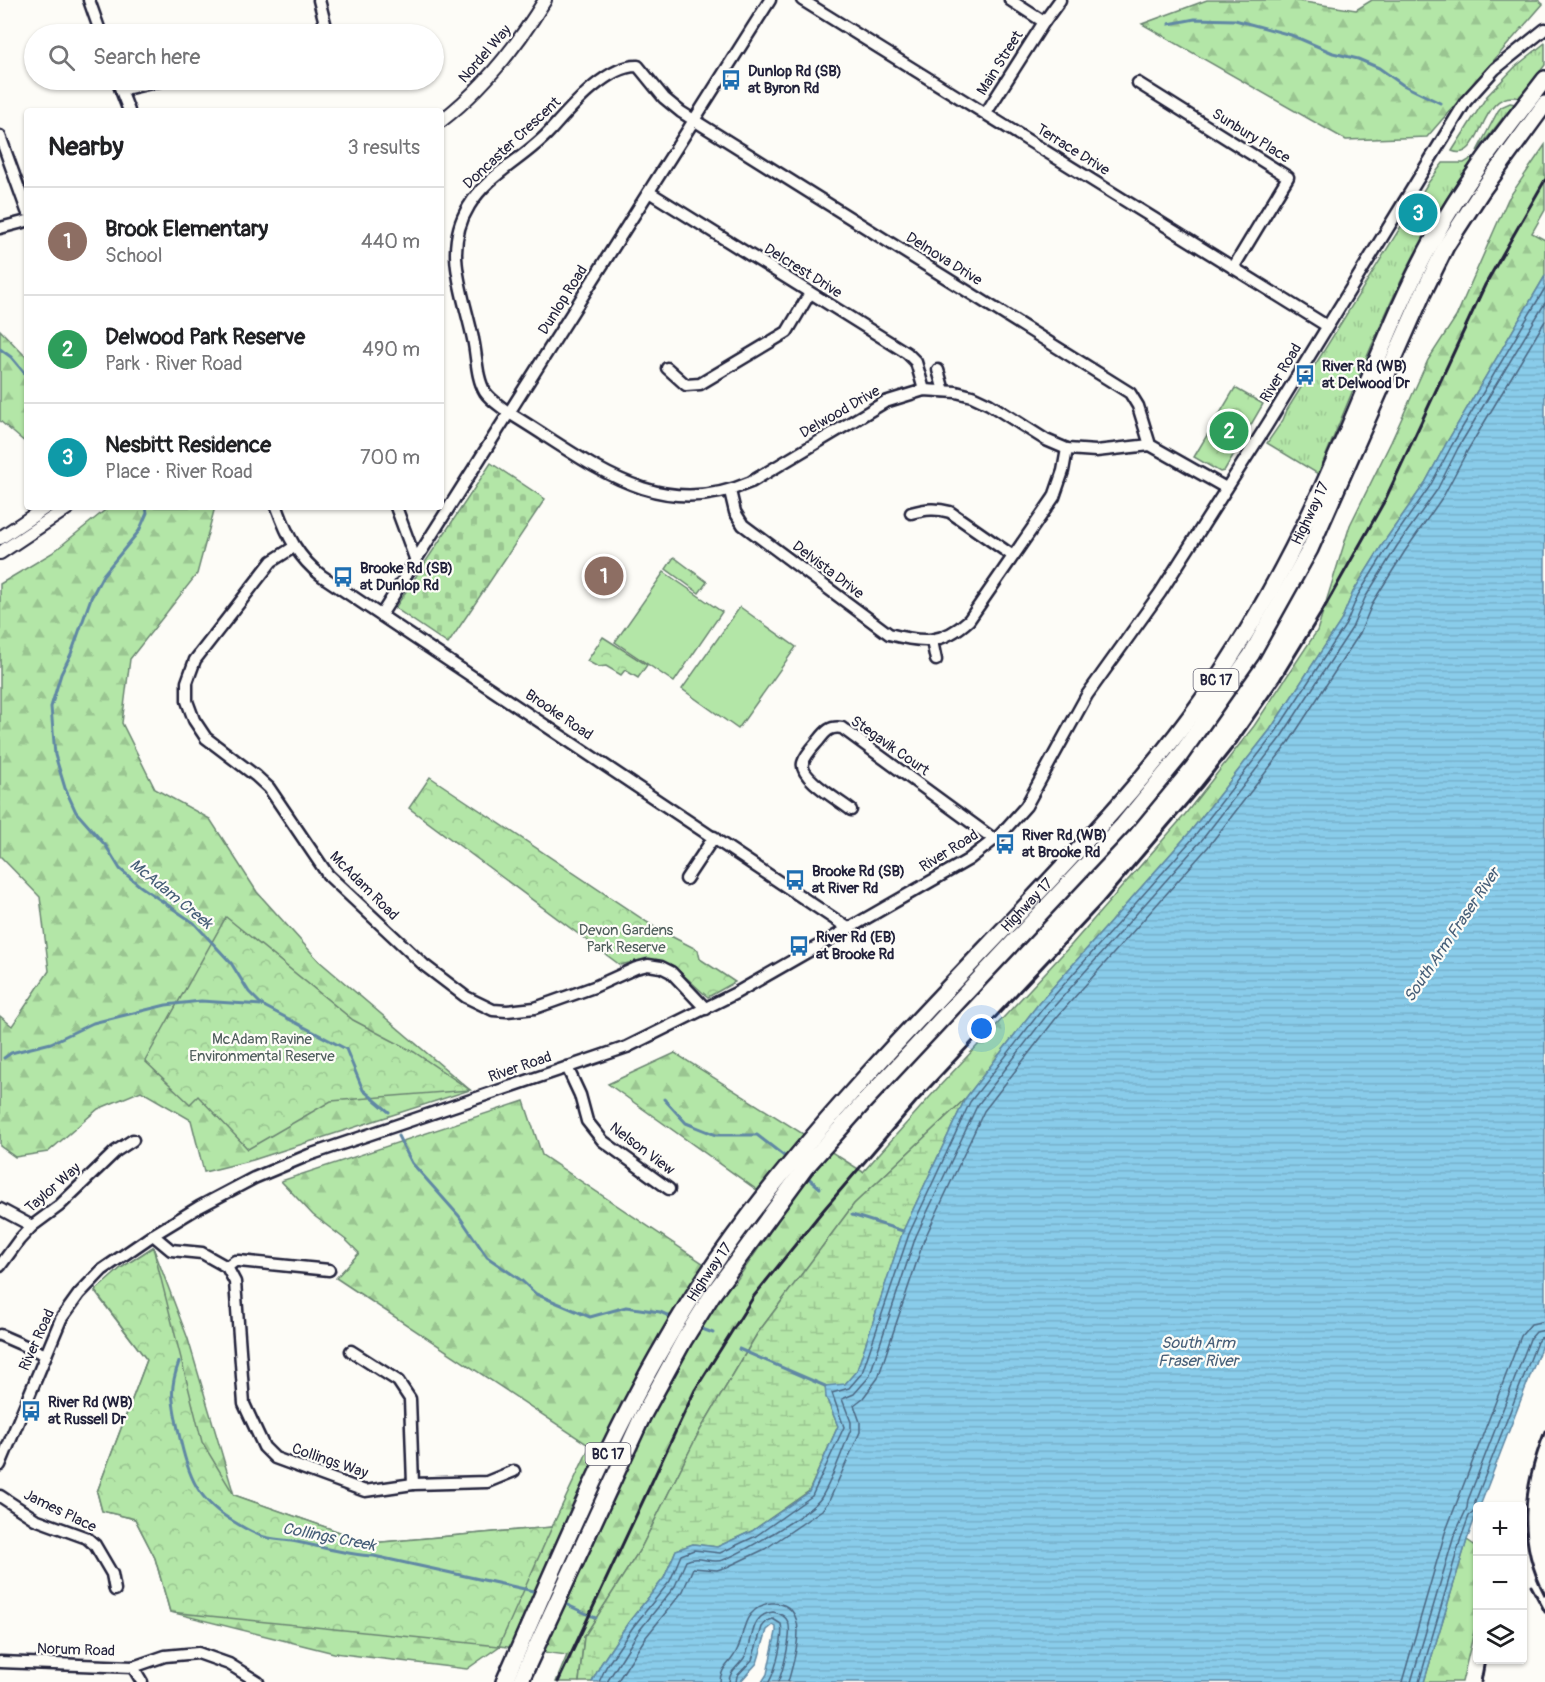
<!DOCTYPE html>
<html lang="en">
<head>
<meta charset="utf-8">
<style>
	:root { --surface:#fff; --page:#f2f2f2; --text:#202124; --muted:#757577; --line:#e0e0e0; --accent:#7c3aed }
	body { margin:0; font-family:Pangolin,sans-serif; background:var(--page); color:var(--text) }
	.controls { position:absolute; right:18px; bottom:18px; display:grid; overflow:hidden; border-radius:6px; box-shadow:0 2px 4px #0004 }
	.controls button { width:54px; height:54px; display:grid; place-items:center; padding:0; border:0; border-bottom:2px solid var(--line); background:var(--surface); color:var(--text); font:30px sans-serif }
	.you { position:absolute; left:982px; top:1029px; width:21px; height:21px; margin:-15px; border:4px solid #fff; border-radius:50%; background:#1a73e8; box-shadow:0 0 0 9px #1a73e833 }
	.badge { display:grid; place-items:center; width:39px; height:39px; border-radius:50%; background:var(--accent); color:#fff; font-size:20px; font-weight:700 }
	.pin { position:absolute; translate:-50% -50%; border:3px solid #fff; box-shadow:0 2px 6px #0006 }
	.list { margin:0; padding:0; list-style:none }
	h2 { display:flex; justify-content:space-between; align-items:center; height:78px; margin:0; padding:0 24px; font-size:26px }
	h2 small { font-size:20px; font-weight:400; color:var(--muted) }
	.list li { display:grid; grid-template-columns:39px 1fr auto; gap:18px; align-items:center; box-sizing:border-box; height:108px; padding:0 24px; border-top:2px solid var(--line) }
	.list b { display:block; font-size:22px; white-space:nowrap }
	.list p { margin:0; font-size:20px; white-space:nowrap; color:var(--muted) }
	.list em { font-size:20px; font-style:normal; color:var(--muted) }
	.icon { flex:none; width:33px; height:33px; fill:none; stroke:currentColor; stroke-width:2; stroke-linecap:round; stroke-linejoin:round }
	.map { position:relative; flex:none; width:1545px; height:1682px; overflow:hidden }
	.search { position:absolute; background:var(--surface); box-shadow:0 2px 4px #0004; left:24px; top:24px; width:420px; height:66px; display:flex; align-items:center; gap:15px; box-sizing:border-box; padding:0 21px; border-radius:33px; color:var(--muted); font-size:22px }
	.panel { position:absolute; background:var(--surface); box-shadow:0 2px 4px #0004; left:24px; top:108px; width:420px; height:402px; border-radius:6px }
	.map>svg:first-child { display:block }
	.grass { fill:url(#grass-tufts); stroke:#6a8471; stroke-width:1.5 }
	.forest { fill:url(#forest-firs); stroke:#6a8471; stroke-width:1.5 }
	.wetland { fill:url(#wetland-marsh); stroke:#6a8471; stroke-width:1.5 }
	.cemetery { fill:url(#cemetery-stones); stroke:#6a8471; stroke-width:1.5 }
	.park { fill:url(#park-crowns); stroke:#6a8471; stroke-width:1.5 }
	.pitch { fill:#b3e6a7; stroke:#6a8471; stroke-width:1.5 }
	.water { fill:url(#water-rules); stroke:#6088a4; stroke-width:1.5 }
	.lines { fill:none; stroke-linecap:round; stroke-linejoin:round }
	.shore { stroke:#4b6681; stroke-width:1.5 }
	.stream { stroke:#6088a4; stroke-width:3 }
	.minor-casing { stroke:#22223b; stroke-width:15 }
	.major-casing { stroke:#22223b; stroke-width:16 }
	.highway-casing { stroke:#22223b; stroke-width:20 }
	.minor { stroke:#fdfcf7; stroke-width:10 }
	.major { stroke:#fdfcf7; stroke-width:12 }
	.highway { stroke:#fdfcf7; stroke-width:15 }
	.rail { stroke:#22223b; stroke-width:3 }
	.labels { text-anchor:middle; dominant-baseline:central; stroke-width:4.5; stroke-linejoin:round; paint-order:stroke }
	.shield { fill:#fdfcf7; stroke:#646373; stroke-width:1.5 }
	.shield-label { font-size:14px; font-weight:bold; fill:#22223b }
	.street-label { font-size:15px; fill:#22223b; stroke:#fdfcf7 }
	.poi-label { font-size:15px; font-weight:bold; fill:#22223b; stroke:#fdfcf7; text-anchor:start }
	.park-label { font-size:15px; fill:#4e5d5b; stroke:#fdfcf7 }
	.water-label { font-size:16px; font-style:italic; fill:#465e78; stroke:#fdfcf7 }
</style>
</head>
<body>
<div class="map">
<svg width="1545" height="1682" viewBox="0 0 1545 1682">
	<defs>
		<pattern id="grass-tufts" width="24" height="20" patternUnits="userSpaceOnUse" patternTransform="scale(1.5)"><rect width="24" height="20" fill="#b3e6a7"/><path d="M3 7l-1-3M5 7V3M7 7l1-3M15 17l-1-3M17 17v-4M19 17l1-3" fill="none" stroke="#9ac591"/></pattern>
		<pattern id="forest-firs" width="22" height="20" patternUnits="userSpaceOnUse" patternTransform="scale(1.5)"><rect width="22" height="20" fill="#b3e6a7"/><path d="M5 1l3.5 6h-7zM16 11l3.5 6h-7z" fill="#9ac591"/></pattern>
		<pattern id="wetland-marsh" width="20" height="14" patternUnits="userSpaceOnUse" patternTransform="scale(1.5)"><rect width="20" height="14" fill="#b3e6a7"/><path d="M1 5h8M5 5V1M11 12h8M15 12V8" fill="none" stroke="#9ac591"/></pattern>
		<pattern id="cemetery-stones" width="16" height="16" patternUnits="userSpaceOnUse" patternTransform="scale(1.5)"><rect width="16" height="16" fill="#b3e6a7"/><path d="M2 7V4a2 2 0 0 1 4 0v3zM10 15v-3a2 2 0 0 1 4 0v3z" fill="#9ac591"/></pattern>
		<pattern id="park-crowns" width="20" height="18" patternUnits="userSpaceOnUse" patternTransform="scale(1.5)"><rect width="20" height="18" fill="#b3e6a7"/><path d="M2 6a3 3 0 1 1 6 0M12 15a3 3 0 1 1 6 0" fill="none" stroke="#9ac591"/></pattern>
		<pattern id="water-rules" width="6" height="5" patternUnits="userSpaceOnUse" patternTransform="scale(1.5)"><rect width="6" height="5" fill="#89ccea"/><path d="M0 2.5h6" fill="none" stroke="#76afca"/></pattern>
	</defs>
	<rect width="100%" height="100%" fill="#fdfcf7"/>
	<filter id="ink" filterUnits="userSpaceOnUse"><feTurbulence type="fractalNoise" baseFrequency=".0167" numOctaves="2"/><feDisplacementMap in="SourceGraphic" scale="12" xChannelSelector="R" yChannelSelector="G"/><feConvolveMatrix kernelMatrix="1 2 1 2 8 2 1 2 1" color-interpolation-filters="sRGB"/></filter>
	<g filter="url(#ink)">
		<g class="grass">
			<path d="M1545,43V65L1520,98C1478,87 1484,164 1452,151L1487,96L1515,67Z"/>
			<path d="M1510,103L1516,104L1505,115L1477,151L1498,111L1501,107Z"/>
			<path d="M1472,158L1474,159C1403,253 1364,367 1318,474L1267,443L1283,420L1287,410L1428,183L1443,163H1464Z"/>
		</g>
		<g class="forest">
			<path d="M1207,0H1291L1356,10L1372,0H1538L1543,4L1427,137L1346,140L1142,24Z"/>
			<path d="M1545,145V210L1532,233L1545,240V276L1447,442L1425,483L1386,539L1353,592L1341,621L1270,730L1190,832L1039,1003L965,1099L854,1204L757,1334L699,1432L641,1548L584,1637L579,1682H556L567,1655L500,1646L467,1669L334,1653L170,1612L155,1558L135,1519L102,1511L97,1492L147,1360L95,1292L121,1268L153,1247L188,1339L234,1495L371,1543L552,1527L590,1446L336,1278L359,1253L346,1240L313,1215L281,1181L524,1101L542,1155L734,1284L785,1210L608,1084L675,1053L863,1172L936,1090L1072,944L1183,817L1254,726L1317,631L1350,525L1391,442L1428,360L1456,317L1508,199Z"/>
			<path d="M0,330L27,358V444L0,421Z"/>
			<path d="M109,507H215L197,574L130,659L122,723L155,789L210,819L257,892L319,961L470,1090L253,1160L204,1172L191,1120L141,1091L98,1109L48,1152L15,1157L0,1146V1016L12,1026L49,971L40,897L0,856V584L52,553Z"/>
			<path d="M1467,1540L1477,1547L1478,1615L1462,1682H1424Z"/>
		</g>
		<path class="wetland" d="M965,1099L903,1231L857,1371L845,1384L826,1397L838,1426L809,1491L752,1531L717,1547L693,1544L676,1550L664,1578L628,1623L601,1664L592,1682H579L584,1637L641,1548L699,1432L757,1334L854,1204Z"/>
		<path class="cemetery" d="M491,463L545,499L448,644L395,608Z"/>
		<g class="park">
			<path d="M1235,388L1263,404L1224,471L1220,472L1194,457Z"/>
			<path d="M674,557L707,582L699,593L666,569Z"/>
			<path d="M603,637L647,665L638,678L625,670L621,675L606,666L598,667L587,661Z"/>
			<path d="M430,777L659,930L698,950L700,959L735,982L708,997C691,984 676,962 653,960C643,958 630,963 620,965L409,808Z"/>
			<path d="M226,917L353,1020L414,1052L470,1090L331,1101L248,1149L198,1096L190,1104L145,1061Z"/>
			<path d="M153,1247L202,1442L234,1495L371,1543L552,1527L499,1646L170,1612L155,1558L135,1519L102,1511L97,1492L147,1360L95,1291L121,1268Z"/>
		</g>
		<g class="pitch">
			<path d="M664,572L722,612L674,682L615,642Z"/>
			<path d="M740,607L796,647L738,729L682,689Z"/>
		</g>
		<path class="water" d="M1545,276V1337L1480,1506H1478L1477,1512L1467,1540L1424,1682H762L767,1674L776,1632V1627L773,1625L767,1630L757,1663L740,1682H592L601,1664L628,1623L664,1578L676,1550L693,1544L717,1547L752,1531L809,1492L838,1426L826,1397L825,1386L845,1384L857,1370L903,1231L965,1099L1039,1003L1190,832L1270,730L1341,621L1353,592L1386,539L1425,483L1447,442Z"/>
		<g class="lines">
			<g class="shore">
				<path d="M599,1682L606,1667L633,1627L670,1581L681,1555L694,1550L720,1553L756,1536L812,1496L844,1427L832,1393L849,1388L862,1373L909,1234L970,1102L1044,1007L1195,836L1275,733L1346,624L1358,595L1391,542L1430,486L1452,445L1545,288"/>
				<path d="M607,1682L639,1631L675,1586L686,1561C700,1555 710,1564 723,1560C740,1554 812,1512 821,1498C833,1479 842,1451 851,1429V1422L842,1399L854,1394L869,1377L916,1236L977,1106L1050,1011L1201,841L1281,737L1352,628L1365,598L1397,546L1437,490L1458,448L1545,303"/>
				<path d="M617,1682L646,1637L683,1591L693,1568L717,1570L727,1567L765,1549L822,1510L829,1501L860,1432V1422L854,1405L863,1398L878,1378L924,1240L984,1111L1057,1017L1208,847L1289,742L1360,633L1373,602L1405,551L1444,495L1466,453L1545,321"/>
				<path d="M720,1682C720,1667 732,1663 737,1650C743,1639 742,1625 750,1615C756,1608 764,1602 774,1603C813,1605 794,1660 788,1682"/>
				<path d="M729,1682C729,1671 738,1667 744,1658C755,1642 748,1615 773,1612C779,1613 785,1615 788,1622C793,1632 783,1671 778,1682"/>
				<path d="M736,1682L737,1676L752,1660L762,1627L767,1621L773,1619L781,1624C784,1637 776,1670 769,1682"/>
				<path d="M1402,1682L1445,1533L1521,1336L1531,1324L1545,1321"/>
				<path d="M1411,1682L1454,1536L1467,1508L1468,1500L1530,1339L1536,1332L1545,1330"/>
				<path d="M1419,1682L1461,1538L1469,1516L1475,1511V1502L1537,1342L1540,1338L1545,1337"/>
			</g>
			<g class="stream">
				<path d="M1169,24L1195,19L1235,20L1291,35L1333,53L1358,59L1379,68L1403,85L1440,103"/>
				<path d="M0,349L11,357L27,376"/>
				<path d="M146,507L147,513L139,531L103,575L91,598L71,654L61,674L51,707L55,755L65,788L76,812L106,846L120,869L140,886L194,923L231,963L249,992L262,1005L346,1049L363,1090L389,1112"/>
				<path d="M4,1058L11,1053L51,1043L93,1023L166,1005L201,1001L262,1005"/>
				<path d="M664,1099L686,1123L716,1135H757L788,1159"/>
				<path d="M398,1136L412,1163L459,1216L487,1257L522,1281L536,1294L590,1317L626,1307L660,1312L674,1318"/>
				<path d="M806,1176L820,1188"/>
				<path d="M852,1215L903,1231"/>
				<path d="M697,1327L713,1333"/>
				<path d="M739,1349L825,1386"/>
				<path d="M179,1362C168,1392 173,1403 179,1434C188,1476 197,1501 236,1523C246,1529 257,1536 269,1538C278,1540 288,1540 297,1542C323,1547 347,1555 374,1556L538,1592"/>
				<path d="M563,1603L596,1618"/>
			</g>
			<g class="minor-casing">
				<g id="minor">
					<path d="M89,0L101,34"/>
					<path d="M319,0L326,27L325,34"/>
					<path d="M802,0L1327,326"/>
					<path d="M1010,0L1044,22"/>
					<path d="M117,80L129,111"/>
					<path d="M1138,83L1288,177L1233,268"/>
					<path d="M121,90L164,80"/>
					<path d="M986,113L1044,22L1060,0"/>
					<path d="M0,136L27,211"/>
					<path d="M649,192L907,353L916,362L924,390"/>
					<path d="M0,228L27,221"/>
					<path d="M667,368L686,385L700,384L787,332L810,293"/>
					<path d="M938,370L944,391"/>
					<path d="M1150,445L1138,406L1130,393L681,112L664,98L638,66C606,65 569,110 549,132C524,159 488,174 469,206C442,249 464,295 473,339C477,356 476,377 485,392C491,401 501,406 509,413C588,460 655,524 751,482L885,402L924,390L956,392L972,396L989,404L1046,440L1067,449L1096,451L1150,445L1226,488"/>
					<path d="M730,491L735,512L743,525L889,634C922,643 942,645 969,620L1054,497L1063,471L1067,449"/>
					<path d="M277,507C287,535 298,558 322,576L848,928"/>
					<path d="M396,507L416,561"/>
					<path d="M911,513C926,509 936,508 950,512L1013,556"/>
					<path d="M294,547L272,561L195,660L187,682V701L194,720L206,738L256,776L269,788L328,875L424,965L466,997L493,1010L507,1011L535,1008L594,987L636,968L648,965L661,967L671,972L706,1009"/>
					<path d="M381,615L770,0"/>
					<path d="M932,641L936,660"/>
					<path d="M851,810C840,801 799,778 803,763C805,755 814,746 819,740C826,731 830,726 842,728L995,840"/>
					<path d="M686,879L714,837"/>
					<path d="M567,1067L580,1095L587,1121L603,1141L669,1189"/>
					<path d="M0,1209L32,1226"/>
					<path d="M153,1235L171,1250L202,1253L227,1267L235,1282L244,1404L264,1447L275,1458L365,1491L413,1484L487,1482L514,1471"/>
					<path d="M0,1266L19,1240L32,1226L59,1206L116,1151L133,1140"/>
					<path d="M227,1267L235,1261H239L329,1270"/>
					<path d="M0,1335L46,1355"/>
					<path d="M351,1351L398,1381L410,1399L413,1484"/>
					<path d="M0,1465L61,1319L79,1294L102,1270L153,1235L199,1207L254,1178L309,1155L627,1047L736,993L968,860L1000,835L1026,806L1087,695L1160,593L1267,425L1466,101L1495,69L1545,29"/>
					<path d="M0,1496L35,1519L87,1538L95,1545L112,1574L115,1590"/>
					<path d="M0,1662L133,1667L165,1656L198,1653L229,1664L258,1682"/>
					<path d="M133,1667L142,1682"/>
				</g>
			</g>
			<g class="major-casing">
				<g id="major">
					<path d="M441,121C484,88 517,46 545,0"/>
					<path d="M0,538L46,507"/>
					<path d="M0,553L69,507"/>
				</g>
			</g>
			<g class="highway-casing">
				<g id="highway">
					<path id="s1" d="M504,1682C555,1568 603,1449 666,1341C696,1288 732,1237 770,1189C848,1091 937,1000 1023,909C1087,841 1151,773 1205,696C1261,616 1305,530 1343,441C1373,373 1398,303 1434,238C1465,181 1506,130 1545,79"/>
					<path d="M520,1682L642,1417L684,1340L712,1295L805,1168L862,1104L1123,825L1179,757L1251,655L1310,549L1423,293L1446,246L1483,189L1545,104"/>
				</g>
			</g>
			<use href="#minor" class="minor"/>
			<use href="#major" class="major"/>
			<use href="#highway" class="highway"/>
			<g class="rail">
				<path d="M1545,1431C1523,1487 1516,1540 1545,1595"/>
				<path d="M1531,1586L1545,1612"/>
				<path d="M558,1682L695,1390L754,1296L820,1214L916,1102L1103,902L1202,786L1237,742L1280,680L1323,610L1385,500L1485,285L1545,180"/>
				<path d="M1481,1682L1485,1660"/>
			</g>
		</g>
	</g>
	<defs>
		<g id="bus-bare" transform="scale(1.62)"><path d="M-5-6H5V4H4V6H2V4H-2V6H-4V4H-5ZM-3.5-4V0h7V-4ZM-3.5 1.2v1.5H-2V1.2ZM2 1.2v1.5H3.5V1.2Z" fill="#1f6fb2" stroke="#fdfcf7" stroke-width="2.5" paint-order="stroke"/></g>
	</defs>
	<g fill-rule="evenodd">
		<use href="#bus-bare" x="731" y="80"/>
		<use href="#bus-bare" x="1305" y="375"/>
		<use href="#bus-bare" x="343" y="577"/>
		<use href="#bus-bare" x="1005" y="844"/>
		<use href="#bus-bare" x="795" y="880"/>
		<use href="#bus-bare" x="799" y="946"/>
		<use href="#bus-bare" x="31" y="1411"/>
	</g>
	<g class="labels">
		<g class="shield">
			<rect x="1193.5" y="669" width="45" height="22" rx="4.5"/>
			<rect x="585.5" y="1443" width="45" height="22" rx="4.5"/>
		</g>
		<g class="shield-label">
			<text x="1216" y="680">BC 17</text>
			<text x="608" y="1454">BC 17</text>
		</g>
		<g class="street-label">
			<text transform="translate(485 54) rotate(-49)">Nordel Way</text>
			<text transform="translate(1000 63) rotate(-58)">Main Street</text>
			<text transform="translate(1251 136) rotate(32)">Sunbury Place</text>
			<text transform="translate(512 143) rotate(-43)">Doncaster Crescent</text>
			<text transform="translate(1073 150) rotate(32)">Terrace Drive</text>
			<text transform="translate(944 259) rotate(32)">Delnova Drive</text>
			<text transform="translate(803 271) rotate(32)">Delcrest Drive</text>
			<text transform="translate(563 300) rotate(-58)">Dunlop Road</text>
			<text transform="translate(1281 373) rotate(-59)">River Road</text>
			<text transform="translate(840 412) rotate(-30)">Delwood Drive</text>
			<text stroke="none"><textPath href="#s1" startOffset="1431">Highway 17</textPath></text>
			<text transform="translate(828 570) rotate(37)">Delvista Drive</text>
			<text transform="translate(559 715) rotate(34)">Brooke Road</text>
			<text transform="translate(890 746) rotate(35)">Stegavik Court</text>
			<text transform="translate(949 851) rotate(-32)">River Road</text>
			<text transform="translate(364 886) rotate(45)">McAdam Road</text>
			<text stroke="none"><textPath href="#s1" startOffset="945">Highway 17</textPath></text>
			<text transform="translate(520 1067) rotate(-19)">River Road</text>
			<text transform="translate(642 1149) rotate(37)">Nelson View</text>
			<text transform="translate(53 1188) rotate(-41)">Taylor Way</text>
			<text stroke="none"><textPath href="#s1" startOffset="459">Highway 17</textPath></text>
			<text transform="translate(37 1340) rotate(-66)">River Road</text>
			<text transform="translate(330 1461) rotate(19)">Collings Way</text>
			<text transform="translate(60 1511) rotate(26)">James Place</text>
			<text transform="translate(76 1650) rotate(2)">Norum Road</text>
		</g>
		<g class="poi-label">
			<text x="748" y="71">Dunlop Rd (SB)<tspan x="748" dy="17">at Byron Rd</tspan></text>
			<text x="1322" y="366">River Rd (WB)<tspan x="1322" dy="17">at Delwood Dr</tspan></text>
			<text x="360" y="568">Brooke Rd (SB)<tspan x="360" dy="17">at Dunlop Rd</tspan></text>
			<text x="1022" y="835">River Rd (WB)<tspan x="1022" dy="17">at Brooke Rd</tspan></text>
			<text x="812" y="871">Brooke Rd (SB)<tspan x="812" dy="17">at River Rd</tspan></text>
			<text x="816" y="937">River Rd (EB)<tspan x="816" dy="17">at Brooke Rd</tspan></text>
			<text x="48" y="1402">River Rd (WB)<tspan x="48" dy="17">at Russell Dr</tspan></text>
		</g>
		<g class="park-label">
			<text x="626" y="930">Devon Gardens<tspan x="626" dy="17">Park Reserve</tspan></text>
			<text x="262" y="1039">McAdam Ravine<tspan x="262" dy="17">Environmental Reserve</tspan></text>
		</g>
		<g class="water-label">
			<text transform="translate(171 894) rotate(39)">McAdam Creek</text>
			<text transform="translate(1452 935) rotate(-56)">South Arm Fraser River</text>
			<text x="1198" y="1343">South Arm<tspan x="1198" dy="18">Fraser River</tspan></text>
			<text transform="translate(329 1537) rotate(11)">Collings Creek</text>
		</g>
	</g>
</svg>
<div class="controls">
<button>+</button>
<button>−</button>
<button><svg class="icon" aria-label="layers" viewBox="0 0 24 24"><path d="M12 4l9 5-9 5-9-5zM3 14l9 5 9-5"/></svg></button>
</div>
<div class="you"></div>
<div class="pin badge" style="left:604px;top:576px;background:#8d6e63">1</div>
<div class="pin badge" style="left:1229px;top:431px;background:#2e9e5b">2</div>
<div class="pin badge" style="left:1418px;top:213px;background:#0f9aa8">3</div>
<div class="search"><svg class="icon" aria-label="search" viewBox="0 0 24 24"><circle cx="10" cy="10" r="6"/><path d="M15 15l6 6"/></svg>Search here</div>
<section class="panel">
<h2>Nearby<small>3 results</small></h2>
<ul class="list">
<li><span class="badge" style="background:#8d6e63">1</span><div><b>Brook Elementary</b><p>School</p></div><em>440 m</em></li>
<li><span class="badge" style="background:#2e9e5b">2</span><div><b>Delwood Park Reserve</b><p>Park · River Road</p></div><em>490 m</em></li>
<li><span class="badge" style="background:#0f9aa8">3</span><div><b>Nesbitt Residence</b><p>Place · River Road</p></div><em>700 m</em></li>
</ul>
</section>
</div>
</body>
</html>
